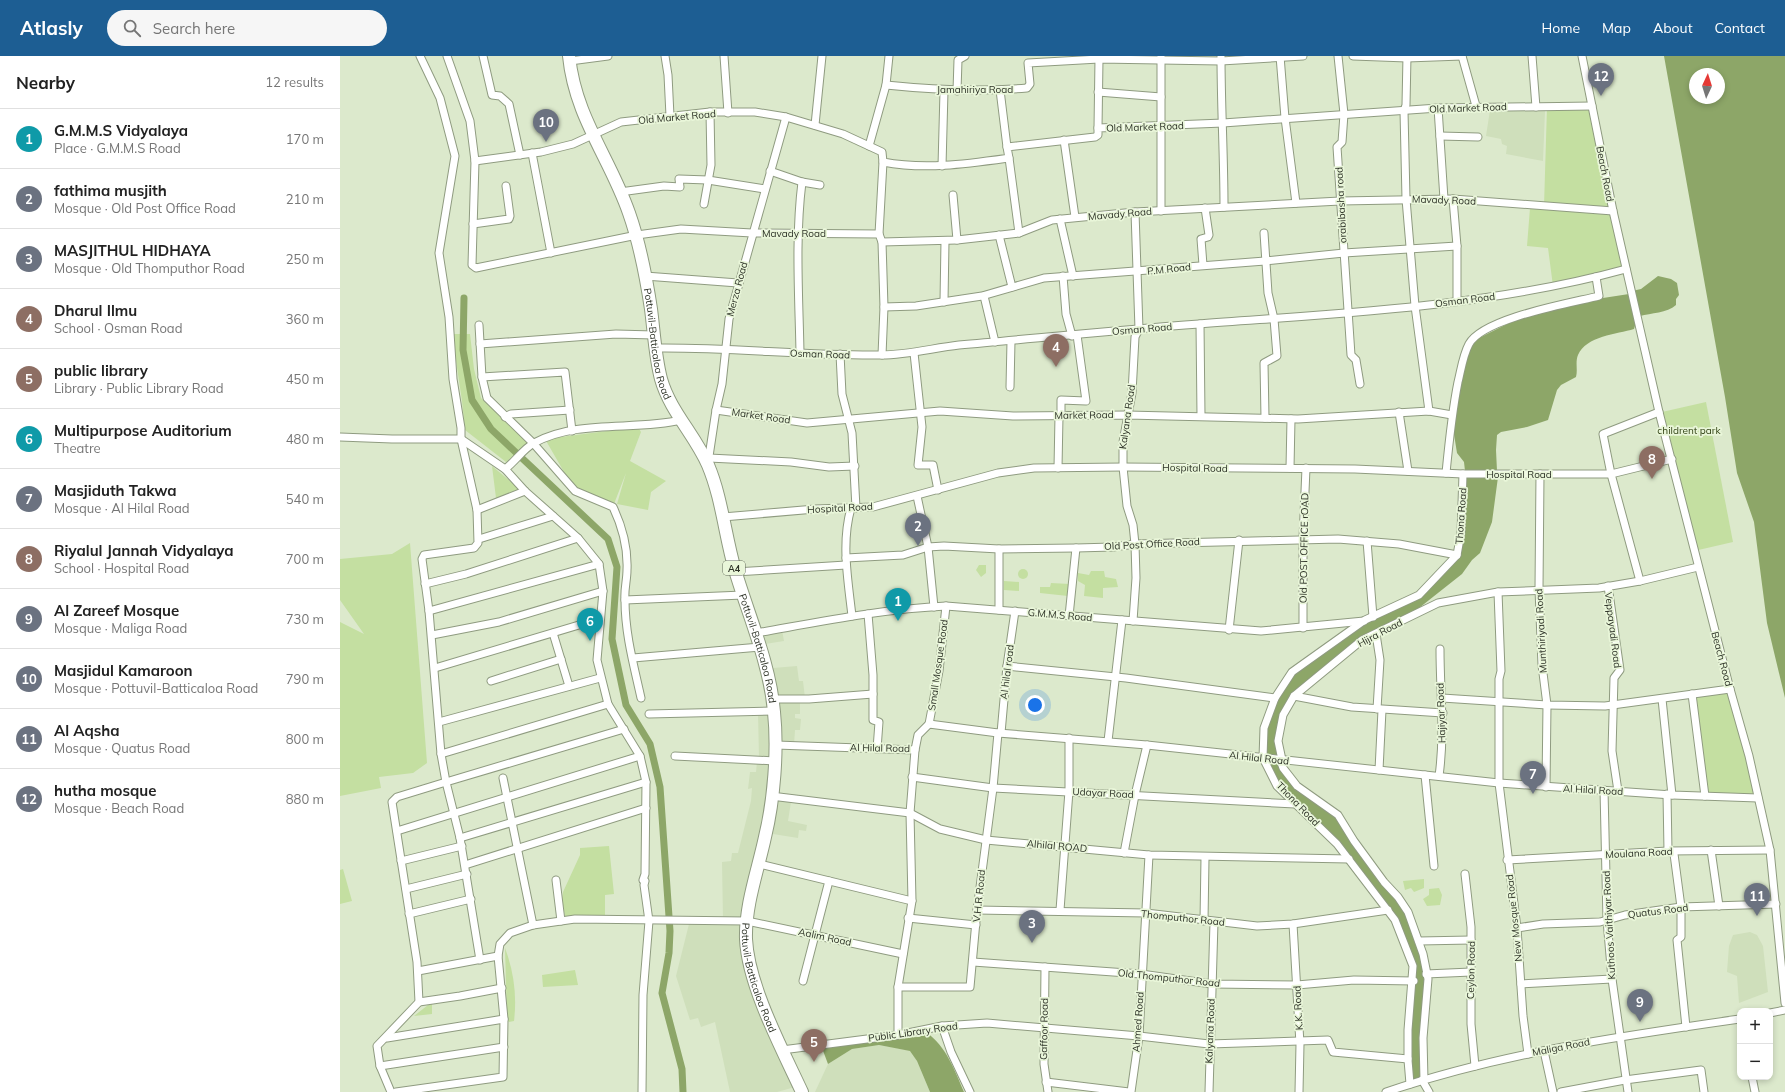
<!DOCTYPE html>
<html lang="en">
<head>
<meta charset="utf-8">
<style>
	:root { --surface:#fff; --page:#f6f6f6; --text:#222; --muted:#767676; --line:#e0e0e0; --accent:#1d5e93 }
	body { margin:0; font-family:Mulish,sans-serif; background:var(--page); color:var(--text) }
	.controls { position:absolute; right:12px; bottom:12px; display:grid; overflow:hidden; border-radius:8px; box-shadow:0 2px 6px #0003 }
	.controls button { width:36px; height:36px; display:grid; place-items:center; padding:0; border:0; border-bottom:1px solid var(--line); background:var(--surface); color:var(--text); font:20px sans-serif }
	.compass { position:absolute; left:1349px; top:12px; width:36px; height:36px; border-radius:50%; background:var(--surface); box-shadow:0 2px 6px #0003; rotate:4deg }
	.you { position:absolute; left:695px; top:649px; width:14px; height:14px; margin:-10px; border:3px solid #fff; border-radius:50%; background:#1a73e8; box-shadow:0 0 0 6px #1a73e833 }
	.badge { display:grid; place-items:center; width:26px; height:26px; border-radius:50%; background:var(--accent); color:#fff; font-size:13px; font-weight:700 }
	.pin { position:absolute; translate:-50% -33px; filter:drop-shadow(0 1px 2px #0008) }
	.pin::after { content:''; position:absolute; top:21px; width:14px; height:12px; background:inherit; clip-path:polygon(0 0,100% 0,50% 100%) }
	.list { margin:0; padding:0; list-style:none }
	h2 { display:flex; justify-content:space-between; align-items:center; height:52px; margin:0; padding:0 16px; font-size:17px }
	h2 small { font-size:13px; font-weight:400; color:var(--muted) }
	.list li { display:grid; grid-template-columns:26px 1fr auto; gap:12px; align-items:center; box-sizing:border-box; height:60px; padding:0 16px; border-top:1px solid var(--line) }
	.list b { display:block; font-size:15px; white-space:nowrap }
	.list p { margin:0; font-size:13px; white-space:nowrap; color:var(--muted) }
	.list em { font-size:13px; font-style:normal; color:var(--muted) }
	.icon { flex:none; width:22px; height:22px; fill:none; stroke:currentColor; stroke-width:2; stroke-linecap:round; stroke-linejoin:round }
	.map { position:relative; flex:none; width:1445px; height:1036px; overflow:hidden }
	header { display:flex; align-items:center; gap:24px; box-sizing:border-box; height:56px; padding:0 20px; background:var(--accent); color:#fff }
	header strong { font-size:19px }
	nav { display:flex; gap:22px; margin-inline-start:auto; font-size:14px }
	.search { width:280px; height:36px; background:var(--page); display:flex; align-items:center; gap:10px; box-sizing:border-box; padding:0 14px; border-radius:22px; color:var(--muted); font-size:15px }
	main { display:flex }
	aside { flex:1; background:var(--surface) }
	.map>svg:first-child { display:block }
	.built { fill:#cfdfbb }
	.green { fill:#c4dfa1 }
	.water { fill:#8da668; fill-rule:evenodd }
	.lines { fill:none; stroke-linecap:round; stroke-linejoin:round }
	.canal { stroke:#8da668; stroke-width:7 }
	.minor-casing { stroke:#8f9b80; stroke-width:9 }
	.trunk-casing { stroke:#8f9b80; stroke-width:14 }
	.minor { stroke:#fff; stroke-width:7 }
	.trunk { stroke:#fff; stroke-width:12 }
	.labels { text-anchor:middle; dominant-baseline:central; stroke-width:3.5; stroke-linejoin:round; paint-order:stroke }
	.shield { fill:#e9f6d9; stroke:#656d5c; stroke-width:1 }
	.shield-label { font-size:9px; font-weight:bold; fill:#2d3227 }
	.street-label { font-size:10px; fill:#2d3227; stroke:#e9f6d9 }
	.park-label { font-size:10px; fill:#2f4012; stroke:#e9f6d9 }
</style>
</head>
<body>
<header>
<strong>Atlasly</strong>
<div class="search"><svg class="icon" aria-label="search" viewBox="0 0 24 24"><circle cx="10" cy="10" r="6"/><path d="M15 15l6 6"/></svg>Search here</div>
<nav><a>Home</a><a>Map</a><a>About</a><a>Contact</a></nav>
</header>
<main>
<aside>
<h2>Nearby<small>12 results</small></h2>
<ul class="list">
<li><span class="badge" style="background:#0f9aa8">1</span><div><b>G.M.M.S Vidyalaya</b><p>Place · G.M.M.S Road</p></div><em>170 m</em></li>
<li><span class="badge" style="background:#6b7280">2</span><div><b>fathima musjith</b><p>Mosque · Old Post Office Road</p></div><em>210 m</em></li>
<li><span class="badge" style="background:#6b7280">3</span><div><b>MASJITHUL HIDHAYA</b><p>Mosque · Old Thomputhor Road</p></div><em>250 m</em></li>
<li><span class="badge" style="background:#8d6e63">4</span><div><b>Dharul Ilmu</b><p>School · Osman Road</p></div><em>360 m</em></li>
<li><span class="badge" style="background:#8d6e63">5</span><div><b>public library</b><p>Library · Public Library Road</p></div><em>450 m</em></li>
<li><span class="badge" style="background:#0f9aa8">6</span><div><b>Multipurpose Auditorium</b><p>Theatre</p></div><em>480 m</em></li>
<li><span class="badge" style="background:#6b7280">7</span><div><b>Masjiduth Takwa</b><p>Mosque · Al Hilal Road</p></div><em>540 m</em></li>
<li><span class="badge" style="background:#8d6e63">8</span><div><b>Riyalul Jannah Vidyalaya</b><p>School · Hospital Road</p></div><em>700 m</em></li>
<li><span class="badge" style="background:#6b7280">9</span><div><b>Al Zareef Mosque</b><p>Mosque · Maliga Road</p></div><em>730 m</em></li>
<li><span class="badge" style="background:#6b7280">10</span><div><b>Masjidul Kamaroon</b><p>Mosque · Pottuvil-Batticaloa Road</p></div><em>790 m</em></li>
<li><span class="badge" style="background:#6b7280">11</span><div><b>Al Aqsha</b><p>Mosque · Quatus Road</p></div><em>800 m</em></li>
<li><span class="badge" style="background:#6b7280">12</span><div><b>hutha mosque</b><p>Mosque · Beach Road</p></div><em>880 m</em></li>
</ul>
</aside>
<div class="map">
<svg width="1445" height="1036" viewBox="0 0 1445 1036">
	<rect width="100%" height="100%" fill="#dce9cc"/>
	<g class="built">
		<path d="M1150,54L1205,55L1203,105L1166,98L1167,90L1162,88L1161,83L1146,80Z"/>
		<path d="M442,574L444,585L425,588L423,577Z"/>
		<path d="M457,610L459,625H463L465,642L436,645L433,612Z"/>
		<path d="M460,644V658H455V662L461,663L460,674H455L454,689L439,688L440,645Z"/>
		<path d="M418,657H431L432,703L419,702Z"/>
		<path d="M417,706L432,707V721L403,863L383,864L382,806L391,805L392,797H398L411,745L412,732L408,733L410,716H416Z"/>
		<path d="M438,744L451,746L448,765L467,769L466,775L459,774L458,782L433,778Z"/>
		<path d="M349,868H404L403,878L455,1031L437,1036H390L375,966L361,971L358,962L350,964L336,920Z"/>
		<path d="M1410,876L1417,879L1423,890L1428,936L1399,947L1397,920L1387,916L1389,890L1393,879Z"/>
		<path d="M539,989L571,995L577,1005L590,1036H475L488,1008L512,993Z"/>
	</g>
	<g class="green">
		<path d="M1250,50L1286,213L1213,230L1208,192L1187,190L1190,152L1204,150L1207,51Z"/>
		<path d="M112,278H130L134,313L141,342L189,387L166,406L125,374L122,345Z"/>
		<path d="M1366,346L1393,486L1354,495L1322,356Z"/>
		<path d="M298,371L301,376L290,405L326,425L311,436L308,454L277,448L286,417L274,448L235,435L205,383Z"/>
		<path d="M152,410L181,434L156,442Z"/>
		<path d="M70,487L87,707L73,717L39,721L41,732L0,740V566L24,578L0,544V503L52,498Z"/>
		<path d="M639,509H646V517L641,521L636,514Z"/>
		<circle cx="683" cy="518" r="5"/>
		<path d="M751,515H764L765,521L776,523L778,531L763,532V542L744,540L745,529L738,525V517L749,519Z"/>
		<path d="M664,525L679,526V535L664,534Z"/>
		<path d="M711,527L730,528L728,540L700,537V531H710Z"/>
		<path d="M1390,633L1418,742L1365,740L1352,638Z"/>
		<path d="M269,790L274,838L265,839V860H225L222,844L223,836L240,799V792Z"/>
		<path d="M3,813L12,845L0,848V814Z"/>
		<path d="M1084,823V832L1074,836L1071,832L1065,834L1063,825Z"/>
		<path d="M1099,832L1102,839L1100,849L1087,850L1083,843L1089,839V833Z"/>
		<path d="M165,892C174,916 177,940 174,965L169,966L167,964Z"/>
		<path d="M235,914L238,929L203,931L202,919Z"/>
		<path d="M92,948V958L74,960L88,949Z"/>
	</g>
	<g class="water">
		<path d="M1324,0H1445V642L1427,567L1414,466L1397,417L1385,341ZM1355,18H1379V42H1355Z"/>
		<path d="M1318,220L1331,223L1337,227L1339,239L1336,243V249C1327,257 1311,257 1300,260L1292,235L1301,233Z"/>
		<path d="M1289,238L1297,263L1294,273C1277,278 1246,280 1238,299C1235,306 1238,314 1236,321L1221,329L1217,334L1208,364L1187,371L1161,376L1157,379L1156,394L1157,415H1125L1124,406L1117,397L1113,372L1115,352L1129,287L1173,265L1237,246Z"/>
		<path d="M1126,421H1158L1152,466L1140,497L1132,504L1122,518L1079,552L1036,578L1021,580L1007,597L973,620L943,659L936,692L943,712L962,735L991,753L1070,859L1086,916L1083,1023L1070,1028L1073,909L1055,864L1007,801L937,730L923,702L924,675L935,642L950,618L1025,564L1073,544L1117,499Z"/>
		<path d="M587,977C606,990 615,1015 624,1036H590L577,1005L570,995L539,989L512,993L488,1008L482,992L550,982L579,981Z"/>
	</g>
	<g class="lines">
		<path class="canal" d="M124,242L123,294L132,344L151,373L268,483L277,511L272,583L286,649L310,688L320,731L330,875L329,897L322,937L342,1013L343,1036"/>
		<g class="minor-casing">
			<g id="minor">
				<path d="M107,0L130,65L135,105L132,209L136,212L297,179L341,173L412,177L539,178L542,186L617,184L679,177L712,164L795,156L1000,145L1113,143L1273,155"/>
				<path d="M143,0L152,39L160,40L169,48L180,99"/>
				<path d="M325,0L328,19L330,60"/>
				<path d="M384,0L388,57"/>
				<path d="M821,0V155"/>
				<path d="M881,0C881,50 884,100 884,151"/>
				<path d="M940,0L945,62L956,147"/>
				<path d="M998,0L1004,58L1002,86L997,91L1011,299L1016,304L1020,328"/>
				<path d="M1013,0L1067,2L1122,0"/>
				<path d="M1067,0L1066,49L1064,55L1066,143L1075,250L1089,355"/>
				<path d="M1122,0L1136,50"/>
				<path d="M1192,0L1196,51"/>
				<path d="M1242,0L1273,155L1319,356L1390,633L1409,700L1430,794L1445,947"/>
				<path d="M230,5L268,0"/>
				<path d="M546,29C594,34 639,36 687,32L690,28L688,7L759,3L881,5L963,0"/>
				<path d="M660,34L667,91"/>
				<path d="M617,35L618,4L625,0"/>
				<path d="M758,36L821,41"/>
				<path d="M1098,52L1104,143"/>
				<path d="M475,69L482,0"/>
				<path d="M758,72L759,3"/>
				<path d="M1100,80L1138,81"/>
				<path d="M724,84L735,161"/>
				<path d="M529,90L546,29L549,0"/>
				<path d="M192,97L211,197"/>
				<path d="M669,102L679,177"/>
				<path d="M135,105L201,96L233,88L281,66L370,56H415L446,61L503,78L542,96L543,106C585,114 626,108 669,102L667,91L755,81L758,79V72L883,67L1098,52L1252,50"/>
				<path d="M602,110L604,35"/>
				<path d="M430,115L462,126L480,129"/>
				<path d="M280,136L324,130L340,131L339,123L368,124L425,133"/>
				<path d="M613,139L617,184"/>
				<path d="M1113,143L1117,190V245"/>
				<path d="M364,148L371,109L370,56"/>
				<path d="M720,163L733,220"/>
				<path d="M133,168L169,163L170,160L166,130"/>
				<path d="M924,177L928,237L934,263L937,300L924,307L925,362"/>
				<path d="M539,178L543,106"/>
				<path d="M659,179L672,231"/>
				<path d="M542,186L544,251L542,299"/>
				<path d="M863,209L861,183L868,181L869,179L865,152"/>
				<path d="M305,220L398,227"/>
				<path d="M723,220L726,258L732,280"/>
				<path d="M644,240L655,286"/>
				<path d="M604,246L605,185"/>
				<path d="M544,251L576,250L642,240L704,222L925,205L1004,197L1117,190"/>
				<path d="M860,268L861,360"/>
				<path d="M139,269L142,321L147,342L193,387L235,435L273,451C282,470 288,492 287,514C287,524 284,534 285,544C285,578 294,610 301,642"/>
				<path d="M140,288L276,278L314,279"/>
				<path d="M316,292C391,291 466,300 541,299C568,299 593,292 619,289C699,282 779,274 859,268C1001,257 1148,251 1286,213"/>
				<path d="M460,297C459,241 455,182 462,126"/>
				<path d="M574,297L582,371L578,409H593L598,434"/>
				<path d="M500,298L502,338L512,377L516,452"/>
				<path d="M142,321L225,316L232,375"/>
				<path d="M670,331L671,285"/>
				<path d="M376,354L467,367L600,355L673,360L787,359L958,363L1089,355L1112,359"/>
				<path d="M1059,356L1068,415"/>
				<path d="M721,360V344L746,345L737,279"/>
				<path d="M165,361L171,358L230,354"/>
				<path d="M0,381L52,383H121V372L113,323L109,261L99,197L115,100L100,42L80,0"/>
				<path d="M121,383L165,413L185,435L238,482L259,508L263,535L257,604L268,648L300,700L306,726L305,818L303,824L305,825L304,829L309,865L303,939L302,1036"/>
				<path d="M369,402L451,406L489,411L515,410"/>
				<path d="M368,407L376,354L382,328L389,263L446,61"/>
				<path d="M718,412L719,360"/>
				<path d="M950,412L951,363"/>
				<path d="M165,413C175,406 183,393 194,387C237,363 295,375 341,364"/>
				<path d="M1106,417C1109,386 1112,356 1118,326C1121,314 1123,299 1129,288C1143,262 1231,247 1259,240L1256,221"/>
				<path d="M1200,418L1199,533L1202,609L1207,649L1206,731"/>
				<path d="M577,440L588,491L594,551"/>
				<path d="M511,452C501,487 508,524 512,560"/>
				<path d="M137,454L185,435"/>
				<path d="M383,461L475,453L533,451L658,417L694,412L783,411L1015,413L1123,418H1271L1332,403"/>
				<path d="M139,483L213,460"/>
				<path d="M1027,485L1033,561"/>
				<path d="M506,502L563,499L588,491L604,490L659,493L736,492L773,491L795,488L998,483L1059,488L1117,499"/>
				<path d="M395,516L506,509"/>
				<path d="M1300,525L1271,418L1263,378L1319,356"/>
				<path d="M85,528L126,518L238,482"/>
				<path d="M1268,530L1280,614L1274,622L1272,695L1278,735"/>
				<path d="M1158,536L1161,615L1159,623V727L1177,872L1183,960L1188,998"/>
				<path d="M285,544L403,539"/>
				<path d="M659,554V493"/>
				<path d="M89,555L259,508"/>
				<path d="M528,558L533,619V664L539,666L537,693"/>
				<path d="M729,560L736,492"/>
				<path d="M793,565L796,522L795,488L793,469L787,450L783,411V386L792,337L795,281L799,273L795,156"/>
				<path d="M963,572V483L966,412"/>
				<path d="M889,574L899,484"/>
				<path d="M213,577L229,630"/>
				<path d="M416,577C479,566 542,553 606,550L921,575L1024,565"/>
				<path d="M1036,578L1040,604L1037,653"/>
				<path d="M92,579L159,566L263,535"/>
				<path d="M293,602L420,591"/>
				<path d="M667,610L786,622L935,642"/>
				<path d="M95,612L259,563"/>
				<path d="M151,625L221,603"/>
				<path d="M1352,638L1365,740"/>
				<path d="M954,640L1012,651L1103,657"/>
				<path d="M1102,642L1207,649L1265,650L1390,633"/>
				<path d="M432,643H469L533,638"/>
				<path d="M1322,643L1332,739"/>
				<path d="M309,658L434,655"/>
				<path d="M99,666L260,622"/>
				<path d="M589,668L599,615L606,550"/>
				<path d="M661,677L667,610L675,555"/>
				<path d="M768,685L782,564"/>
				<path d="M436,689L575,694L578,679L589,668L658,677L807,689L1159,727L1332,739L1418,742"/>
				<path d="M101,698L268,648"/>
				<path d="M335,700L435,705"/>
				<path d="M940,704L943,712L957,730L998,759L1014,785L1044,826L1058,841L1068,856L1083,898L1088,923L1083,982L1084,1024"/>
				<path d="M942,704L938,685L943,659L954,640L1022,584L1098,547L1158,536L1259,532L1300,525L1358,511"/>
				<path d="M1039,714L1042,654"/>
				<path d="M1085,719L1094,810"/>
				<path d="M1099,720C1105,677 1100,636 1100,593"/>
				<path d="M572,721L653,732L955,748"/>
				<path d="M163,722L193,869"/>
				<path d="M1264,734L1267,864L1272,923L1288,1036"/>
				<path d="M1327,738L1328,795L1334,798L1341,851V881L1337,884L1346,971"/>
				<path d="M431,740L570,757L600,773L646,784L809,799L1009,803"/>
				<path d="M57,775L300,700"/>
				<path d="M120,782L306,726"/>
				<path d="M1371,794L1379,850"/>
				<path d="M784,797L795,739L807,689"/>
				<path d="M1167,804L1328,795L1430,794"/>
				<path d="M61,805L122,790"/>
				<path d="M419,808L572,845"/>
				<path d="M125,809L306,752"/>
				<path d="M1125,818L1131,871V968L1135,1010"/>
				<path d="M216,824L221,865"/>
				<path d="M66,833L127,818"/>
				<path d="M637,854L806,857L917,870L953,868L1048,854"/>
				<path d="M720,854L729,735V682"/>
				<path d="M69,858L131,843"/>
				<path d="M568,862L636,869"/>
				<path d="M864,865L865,802"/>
				<path d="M953,868L960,988L959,1036"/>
				<path d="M1177,872L1203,868L1260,866L1285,859L1341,851L1436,848"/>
				<path d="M1079,885L1131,884"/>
				<path d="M140,904L120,782L106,726L284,673"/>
				<path d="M633,906L801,918L872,928L957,929L1014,924L1074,925"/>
				<path d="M705,911L704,1008L708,1036"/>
				<path d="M78,915L158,900"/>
				<path d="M1086,918L1131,916"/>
				<path d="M463,925L489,825"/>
				<path d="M1181,928L1272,923"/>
				<path d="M558,931H630L637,854L653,732L658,677"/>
				<path d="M79,946L120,940L162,932"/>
				<path d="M1430,957L1445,954"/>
				<path d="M602,970L611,996L630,1036"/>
				<path d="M558,979V931L572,845L570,757L575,694"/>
				<path d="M47,982L164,963"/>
				<path d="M442,994L558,979L602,970L647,967L799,980L869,988L988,984L993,996L1068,1003"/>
				<path d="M1204,995L1213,1036"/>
				<path d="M40,1010L164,991"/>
				<path d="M1412,1021L1415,1036"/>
				<path d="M1082,1024L1089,1036"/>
				<path d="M706,1026L789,1036"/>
				<path d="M1070,1028L1068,1004V974L1073,910L1055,864L997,788L937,730L923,702L924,672L935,642L952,616L1025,564L1079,539L1117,499L1121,477L1123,418"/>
				<path d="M51,1036L40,1010L37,990L79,946L77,906L52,746L57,741L106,726L101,698L89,555L82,503L84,499L134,492L138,487L137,454L121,383"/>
				<path d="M56,1036L163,1021L164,963L158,900L160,888L170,877L193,869L235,863L407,865L563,898"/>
				<path d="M791,1036L799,980L809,799"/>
				<path d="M869,1036L874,866"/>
				<path d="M1046,1036C1161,997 1281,980 1400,963"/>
				<path d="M1221,1036L1285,1024L1361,1014L1364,1036"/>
			</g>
		</g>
		<g class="trunk-casing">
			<g id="trunk">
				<path id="s1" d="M229,0C235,61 270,102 289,157C300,188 306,220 311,253C314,276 315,300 321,323C330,355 355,379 368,409C382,442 385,480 395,514C409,561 430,608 434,656C438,694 434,744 425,781C418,814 405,849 406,883C408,929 442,993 462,1036"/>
			</g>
		</g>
		<use href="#minor" class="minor"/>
		<use href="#trunk" class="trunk"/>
	</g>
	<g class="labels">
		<rect class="shield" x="383" y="505" width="22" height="14" rx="3"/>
		<g class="shield-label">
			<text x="394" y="512">A4</text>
		</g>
		<g class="street-label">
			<text x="635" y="33">Jamahiriya Road</text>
			<text transform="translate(1128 52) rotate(-2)">Old Market Road</text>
			<text transform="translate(337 61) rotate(-5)">Old Market Road</text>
			<text transform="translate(805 71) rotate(-2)">Old Market Road</text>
			<text transform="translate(1265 118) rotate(79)">Beach Road</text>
			<text transform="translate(1104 144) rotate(2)">Mavady Road</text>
			<text transform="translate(1001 149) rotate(-93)">orabibasha road</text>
			<text transform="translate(780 158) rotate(-5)">Mavady Road</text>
			<text x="454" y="177">Mavady Road</text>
			<text transform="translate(829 213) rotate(-6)">P.M Road</text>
			<text transform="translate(397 233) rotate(-75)">Merza Road</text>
			<text transform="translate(1125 244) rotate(-7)">Osman Road</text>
			<text transform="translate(802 273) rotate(-5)">Osman Road</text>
			<text stroke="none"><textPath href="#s1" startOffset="303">Pottuvil-Batticaloa Road</textPath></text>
			<text transform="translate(480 298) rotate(2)">Osman Road</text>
			<text transform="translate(744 359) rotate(-1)">Market Road</text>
			<text transform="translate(421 360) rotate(8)">Market Road</text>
			<text transform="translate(787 361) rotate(-82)">Kalyana Road</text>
			<text transform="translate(855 412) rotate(1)">Hospital Road</text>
			<text x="1179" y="418">Hospital Road</text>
			<text transform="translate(500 452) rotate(-3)">Hospital Road</text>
			<text transform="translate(1121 460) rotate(-86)">Thona Road</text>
			<text transform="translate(812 488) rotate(-3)">Old Post Office Road</text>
			<text transform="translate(964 492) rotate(-89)">Old POST OFFICE rOAD</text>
			<text transform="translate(720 559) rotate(5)">G.M.M.S Road</text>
			<text transform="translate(1273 574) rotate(83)">Veppayadi Road</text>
			<text transform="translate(1201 575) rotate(-93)">Munthiriyadi Road</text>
			<text transform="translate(1040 577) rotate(-28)">Hijra Road</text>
			<text stroke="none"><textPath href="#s1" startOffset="627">Pottuvil-Batticaloa Road</textPath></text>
			<text transform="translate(1382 603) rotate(75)">Beach Road</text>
			<text transform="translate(598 609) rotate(-82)">Small Mosque Road</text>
			<text transform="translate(667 616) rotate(-83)">Al hilal road</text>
			<text transform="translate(1101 657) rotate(-92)">Hajiyar Road</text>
			<text transform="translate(540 692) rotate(1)">Al Hilal Road</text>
			<text transform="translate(919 702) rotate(6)">Al Hilal Road</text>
			<text transform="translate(1253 734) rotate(3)">Al Hilal Road</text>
			<text transform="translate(763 737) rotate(3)">Udayar Road</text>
			<text transform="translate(958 748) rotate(46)">Thona Road</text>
			<text transform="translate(717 790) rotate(5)">Alhilal ROAD</text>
			<text transform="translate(1299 797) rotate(-3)">Moulana Road</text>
			<text transform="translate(639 840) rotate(-84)">V.H.R Road</text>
			<text transform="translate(1318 855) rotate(-7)">Quatus Road</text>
			<text transform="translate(843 862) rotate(6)">Thomputhor Road</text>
			<text transform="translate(1174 862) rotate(-96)">New Mosque Road</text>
			<text transform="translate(1269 869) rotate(-93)">Kuthoos Vaithiyar Road</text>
			<text transform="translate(485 881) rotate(12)">Aalim Road</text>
			<text transform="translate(1131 914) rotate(-89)">Ceylon Road</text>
			<text stroke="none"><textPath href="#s1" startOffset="963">Pottuvil-Batticaloa Road</textPath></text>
			<text transform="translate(829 922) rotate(6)">Old Thomputhor Road</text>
			<text transform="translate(958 952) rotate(-93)">K.K. Road</text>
			<text transform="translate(798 966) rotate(-86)">Ahmed Road</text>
			<text transform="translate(704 973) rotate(-89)">Gaffoor Road</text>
			<text transform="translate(870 975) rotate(-88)">Kalyana Road</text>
			<text transform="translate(573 976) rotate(-8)">Public Library Road</text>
			<text transform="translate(1221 991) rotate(-11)">Maliga Road</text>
		</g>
		<g class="park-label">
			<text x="1349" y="374">childrent park</text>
		</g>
	</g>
</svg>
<div class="controls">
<button>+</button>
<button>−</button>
</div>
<svg class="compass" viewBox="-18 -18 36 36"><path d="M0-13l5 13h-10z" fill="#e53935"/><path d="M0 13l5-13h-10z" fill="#767676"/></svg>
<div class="you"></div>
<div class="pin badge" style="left:558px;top:565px;background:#0f9aa8">1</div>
<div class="pin badge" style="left:578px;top:490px;background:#6b7280">2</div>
<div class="pin badge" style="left:692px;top:887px;background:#6b7280">3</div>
<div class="pin badge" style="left:716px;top:311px;background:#8d6e63">4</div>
<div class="pin badge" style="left:474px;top:1006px;background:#8d6e63">5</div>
<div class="pin badge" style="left:250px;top:585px;background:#0f9aa8">6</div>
<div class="pin badge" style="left:1193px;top:738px;background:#6b7280">7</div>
<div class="pin badge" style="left:1312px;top:423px;background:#8d6e63">8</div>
<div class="pin badge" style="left:1300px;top:966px;background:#6b7280">9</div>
<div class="pin badge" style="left:206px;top:86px;background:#6b7280">10</div>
<div class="pin badge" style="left:1417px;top:860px;background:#6b7280">11</div>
<div class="pin badge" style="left:1261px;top:40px;background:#6b7280">12</div>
</div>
</main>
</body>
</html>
